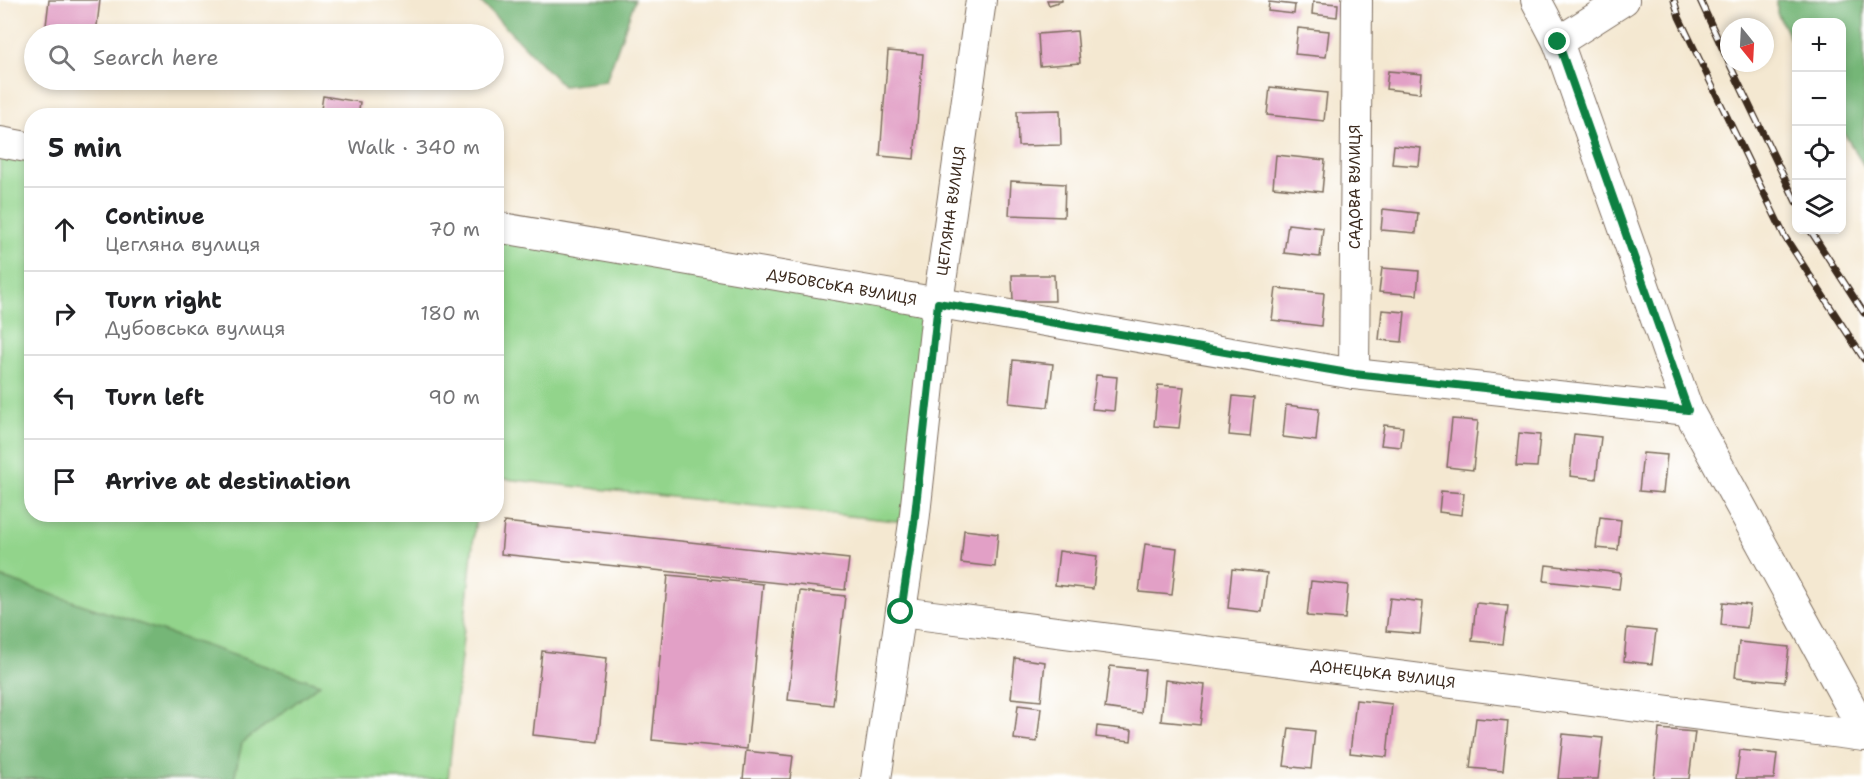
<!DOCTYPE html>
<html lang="en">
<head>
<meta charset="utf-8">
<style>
	:root { --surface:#fff; --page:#f6f6f6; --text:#202124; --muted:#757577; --line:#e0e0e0 }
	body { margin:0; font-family:"Shantell Sans",sans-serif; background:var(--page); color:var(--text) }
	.controls { position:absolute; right:18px; top:18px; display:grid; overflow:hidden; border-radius:12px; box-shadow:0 3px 9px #0003 }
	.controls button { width:54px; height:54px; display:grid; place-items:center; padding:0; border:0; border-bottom:2px solid var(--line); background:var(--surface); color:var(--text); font:30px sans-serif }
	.compass { position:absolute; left:1720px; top:18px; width:54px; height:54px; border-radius:50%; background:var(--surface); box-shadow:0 3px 9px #0003; rotate:162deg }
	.stop { position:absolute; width:18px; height:18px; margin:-14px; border:4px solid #0b8043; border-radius:50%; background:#fff }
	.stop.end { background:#0b8043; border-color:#fff; box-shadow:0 2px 6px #0008 }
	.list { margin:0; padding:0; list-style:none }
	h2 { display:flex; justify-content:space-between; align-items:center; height:78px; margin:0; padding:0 24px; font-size:26px }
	h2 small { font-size:20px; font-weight:400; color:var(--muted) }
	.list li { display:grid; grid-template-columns:39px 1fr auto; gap:18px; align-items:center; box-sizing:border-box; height:84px; padding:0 24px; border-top:2px solid var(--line) }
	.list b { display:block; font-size:22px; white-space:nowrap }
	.list p { margin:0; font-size:20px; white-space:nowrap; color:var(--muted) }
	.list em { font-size:20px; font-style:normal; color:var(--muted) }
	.icon { flex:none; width:33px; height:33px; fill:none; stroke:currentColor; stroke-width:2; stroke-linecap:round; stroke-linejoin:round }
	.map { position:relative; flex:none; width:1864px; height:779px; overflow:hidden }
	.search { position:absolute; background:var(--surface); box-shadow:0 3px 9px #0003; left:24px; top:24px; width:480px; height:66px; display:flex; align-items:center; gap:15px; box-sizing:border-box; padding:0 21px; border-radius:33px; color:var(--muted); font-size:22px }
	.panel { position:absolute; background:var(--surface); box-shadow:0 3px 9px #0003; left:24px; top:108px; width:480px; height:414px; border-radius:24px }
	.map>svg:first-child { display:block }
	.green { fill:#92d48b; stroke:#667f54; stroke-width:1.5 }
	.forest { fill:#75b677; stroke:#58704a; stroke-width:1.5 }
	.building { fill:#e2a0c6 }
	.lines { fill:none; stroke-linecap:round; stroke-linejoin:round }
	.minor-casing { stroke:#7c6c5d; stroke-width:32 }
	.minor { stroke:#fff; stroke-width:30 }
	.rail-casing { stroke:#3b2a1e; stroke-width:7 }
	.rail { stroke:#fff; stroke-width:4.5; stroke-dasharray:14; stroke-linecap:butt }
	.route { stroke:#0b8043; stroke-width:8 }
	.labels { text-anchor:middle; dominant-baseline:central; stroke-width:6; stroke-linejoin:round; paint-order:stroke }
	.street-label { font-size:15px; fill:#3b2a1e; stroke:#fff }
</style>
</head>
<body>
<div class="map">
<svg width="1864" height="779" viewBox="0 0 1864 779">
	<rect width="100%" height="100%" fill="#fff"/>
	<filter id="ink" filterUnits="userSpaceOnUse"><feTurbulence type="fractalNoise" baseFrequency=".0167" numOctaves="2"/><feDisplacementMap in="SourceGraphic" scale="12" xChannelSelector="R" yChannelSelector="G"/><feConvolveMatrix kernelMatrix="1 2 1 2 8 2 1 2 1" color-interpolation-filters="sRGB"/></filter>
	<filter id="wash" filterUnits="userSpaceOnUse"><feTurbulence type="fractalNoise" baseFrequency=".008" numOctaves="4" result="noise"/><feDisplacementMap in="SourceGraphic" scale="24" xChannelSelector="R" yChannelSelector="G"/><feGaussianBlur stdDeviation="1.35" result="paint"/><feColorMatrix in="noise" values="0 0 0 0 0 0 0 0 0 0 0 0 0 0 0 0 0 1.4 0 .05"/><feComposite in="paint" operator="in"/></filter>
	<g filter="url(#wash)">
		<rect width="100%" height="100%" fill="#f4e8d1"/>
		<g class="green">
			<path d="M0,142L31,148L32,514L476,515L448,779H0Z"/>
			<path d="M496,227L938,303L914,523L497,478Z"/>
		</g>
		<g class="forest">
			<path d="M479,0H635L606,81L563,86Z"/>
			<path d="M1777,0H1864V166L1842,130V22H1796V50L1777,13Z"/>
			<path d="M0,577L320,684L242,743L234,779H0Z"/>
		</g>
		<g id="blocks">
			<g class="building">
				<path d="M49,0H100L96,34H45Z"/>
				<path d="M1047,0H1062V1L1049,5Z"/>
				<path d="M1269,2L1295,5L1294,14L1268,11Z"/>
				<path d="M1313,2L1338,4L1337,17L1312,14Z"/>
				<path d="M1298,28L1329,31L1326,57L1295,54Z"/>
				<path d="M1077,31L1080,63L1040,66L1038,34Z"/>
				<path d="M888,51L923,54L914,159L880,156Z"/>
				<path d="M1388,71L1422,74L1420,93L1386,89Z"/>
				<path d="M1270,87L1327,93L1324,121L1267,115Z"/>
				<path d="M323,96L360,102L358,116H320Z"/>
				<path d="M1060,110L1061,145L1018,146L1017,111Z"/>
				<path d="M1394,145L1421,148L1419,166L1392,164Z"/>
				<path d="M1276,155L1325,160L1322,192L1273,187Z"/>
				<path d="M1011,181L1065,184L1064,217L1009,215Z"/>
				<path d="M1383,209L1418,213L1416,233L1381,230Z"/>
				<path d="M1288,224L1323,228L1320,257L1284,253Z"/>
				<path d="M1382,268L1419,271L1417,295L1379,292Z"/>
				<path d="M1012,275H1054L1055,301H1013Z"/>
				<path d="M1276,288L1324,293L1321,326L1272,320Z"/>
				<path d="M1382,310L1405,312L1402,342L1379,340Z"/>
				<path d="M1013,360L1053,364L1048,407L1009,403Z"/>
				<path d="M1096,375L1117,377L1114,411L1092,409Z"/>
				<path d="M1158,385L1184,387L1179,428L1154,426Z"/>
				<path d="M1233,396L1254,398L1250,437L1229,435Z"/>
				<path d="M1286,405L1319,409L1316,441L1283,437Z"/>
				<path d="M1452,419L1478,421L1473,470L1447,467Z"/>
				<path d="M1384,425L1403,427L1401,447L1381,445Z"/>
				<path d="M1519,433L1540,435L1537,467L1516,466Z"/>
				<path d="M1574,434L1601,437L1596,479L1570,476Z"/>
				<path d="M1643,453L1667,455L1663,493L1639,491Z"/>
				<path d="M1441,491L1464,493L1462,515L1439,512Z"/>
				<path d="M1600,517L1621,520L1618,550L1596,548Z"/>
				<path d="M504,522L849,559L845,590L501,554Z"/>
				<path d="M964,530L998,534L995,567L961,563Z"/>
				<path d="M1145,544L1177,548L1172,595L1139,592Z"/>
				<path d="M1059,551L1097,556L1093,589L1055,585Z"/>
				<path d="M1546,565L1621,573L1619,589L1544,581Z"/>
				<path d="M1232,569L1267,573L1262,612L1228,608Z"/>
				<path d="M668,575L763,584L747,749L652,740Z"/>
				<path d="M1311,581L1348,585L1345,619L1307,616Z"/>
				<path d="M800,591L845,596L833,705L788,700Z"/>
				<path d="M1390,598L1423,602L1420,634L1386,631Z"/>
				<path d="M1723,602L1750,605L1747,628L1721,625Z"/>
				<path d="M1476,603L1508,606L1503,644L1472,641Z"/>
				<path d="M1627,628L1656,631L1652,664L1624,661Z"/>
				<path d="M1739,642L1789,647L1785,682L1735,677Z"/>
				<path d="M542,651L607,658L598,742L533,735Z"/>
				<path d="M1015,658L1045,662L1041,701L1011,698Z"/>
				<path d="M1110,666L1145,670L1141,713L1105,708Z"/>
				<path d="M1165,680L1205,685L1200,725L1161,721Z"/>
				<path d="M1356,700L1392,704L1387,757L1350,753Z"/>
				<path d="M1018,705L1041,708L1037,742L1014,739Z"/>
				<path d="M1476,718L1508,721L1503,771L1470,768Z"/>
				<path d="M1097,726L1132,730L1131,741L1096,737Z"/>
				<path d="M1289,728L1315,731L1311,769L1284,766Z"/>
				<path d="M1659,729L1695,732L1689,779H1654Z"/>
				<path d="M1563,734L1603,738L1598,779H1558Z"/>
				<path d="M1740,750L1777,754L1774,779H1736Z"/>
				<path d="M746,751L793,756L790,779H743Z"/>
			</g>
		</g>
	</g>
	<g filter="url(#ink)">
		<use href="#blocks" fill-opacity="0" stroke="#7c6c5d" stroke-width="1.5"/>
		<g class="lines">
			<g class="minor-casing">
				<g id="minor">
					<path d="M1536,0L1558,42"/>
					<path d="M1624,0L1558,42L1688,410L1864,731"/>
					<path d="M0,142L32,148"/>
					<path d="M496,227L1354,374L1688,410"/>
					<path d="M1354,374L1357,0"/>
					<path d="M901,612L1864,736"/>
					<path d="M876,779L914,523L938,303L981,0"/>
				</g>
			</g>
			<use href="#minor" class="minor"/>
			<g class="rail-casing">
				<g id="rail">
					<path d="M1674,0L1679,17L1785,237L1864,359"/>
					<path d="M1700,0L1729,63"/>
					<path d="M1729,63L1796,202"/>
					<path d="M1810,230L1864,313"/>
				</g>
			</g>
			<use href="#rail" class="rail"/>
		</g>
	</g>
	<g class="lines" filter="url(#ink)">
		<path class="route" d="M901,612L914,524L938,303L1354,374L1688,410L1558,42"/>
	</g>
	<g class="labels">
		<g class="street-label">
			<text transform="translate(1355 187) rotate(-90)">САДОВА ВУЛИЦЯ</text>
			<text transform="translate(951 211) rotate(-82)">ЦЕГЛЯНА ВУЛИЦЯ</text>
			<text transform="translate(842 287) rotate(10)">ДУБОВСЬКА ВУЛИЦЯ</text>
			<text transform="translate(1383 674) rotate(7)">ДОНЕЦЬКА ВУЛИЦЯ</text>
		</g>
	</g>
</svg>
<div class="controls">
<button>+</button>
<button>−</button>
<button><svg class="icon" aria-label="locate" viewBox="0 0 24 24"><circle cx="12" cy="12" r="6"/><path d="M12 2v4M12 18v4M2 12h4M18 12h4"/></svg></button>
<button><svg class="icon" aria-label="layers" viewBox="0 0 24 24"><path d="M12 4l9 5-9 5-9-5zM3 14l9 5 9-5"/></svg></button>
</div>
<svg class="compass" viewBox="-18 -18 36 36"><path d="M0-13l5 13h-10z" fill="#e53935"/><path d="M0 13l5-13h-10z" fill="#757577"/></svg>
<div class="stop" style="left:901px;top:612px"></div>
<div class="stop end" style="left:1558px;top:42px"></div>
<div class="search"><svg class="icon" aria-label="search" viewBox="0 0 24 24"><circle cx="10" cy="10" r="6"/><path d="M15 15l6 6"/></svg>Search here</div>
<section class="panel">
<h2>5 min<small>Walk · 340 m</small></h2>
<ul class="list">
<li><svg class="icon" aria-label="ahead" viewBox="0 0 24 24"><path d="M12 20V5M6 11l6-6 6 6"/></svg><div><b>Continue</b><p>Цегляна вулиця</p></div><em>70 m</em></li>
<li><svg class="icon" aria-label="right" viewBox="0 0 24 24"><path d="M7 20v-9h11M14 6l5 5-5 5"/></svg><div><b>Turn right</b><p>Дубовська вулиця</p></div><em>180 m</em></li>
<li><svg class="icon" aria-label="left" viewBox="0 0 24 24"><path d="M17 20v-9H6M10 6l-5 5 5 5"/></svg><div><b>Turn left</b></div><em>90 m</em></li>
<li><svg class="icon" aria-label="arrive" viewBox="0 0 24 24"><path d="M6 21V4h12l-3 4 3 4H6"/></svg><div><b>Arrive at destination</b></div></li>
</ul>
</section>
</div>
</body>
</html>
